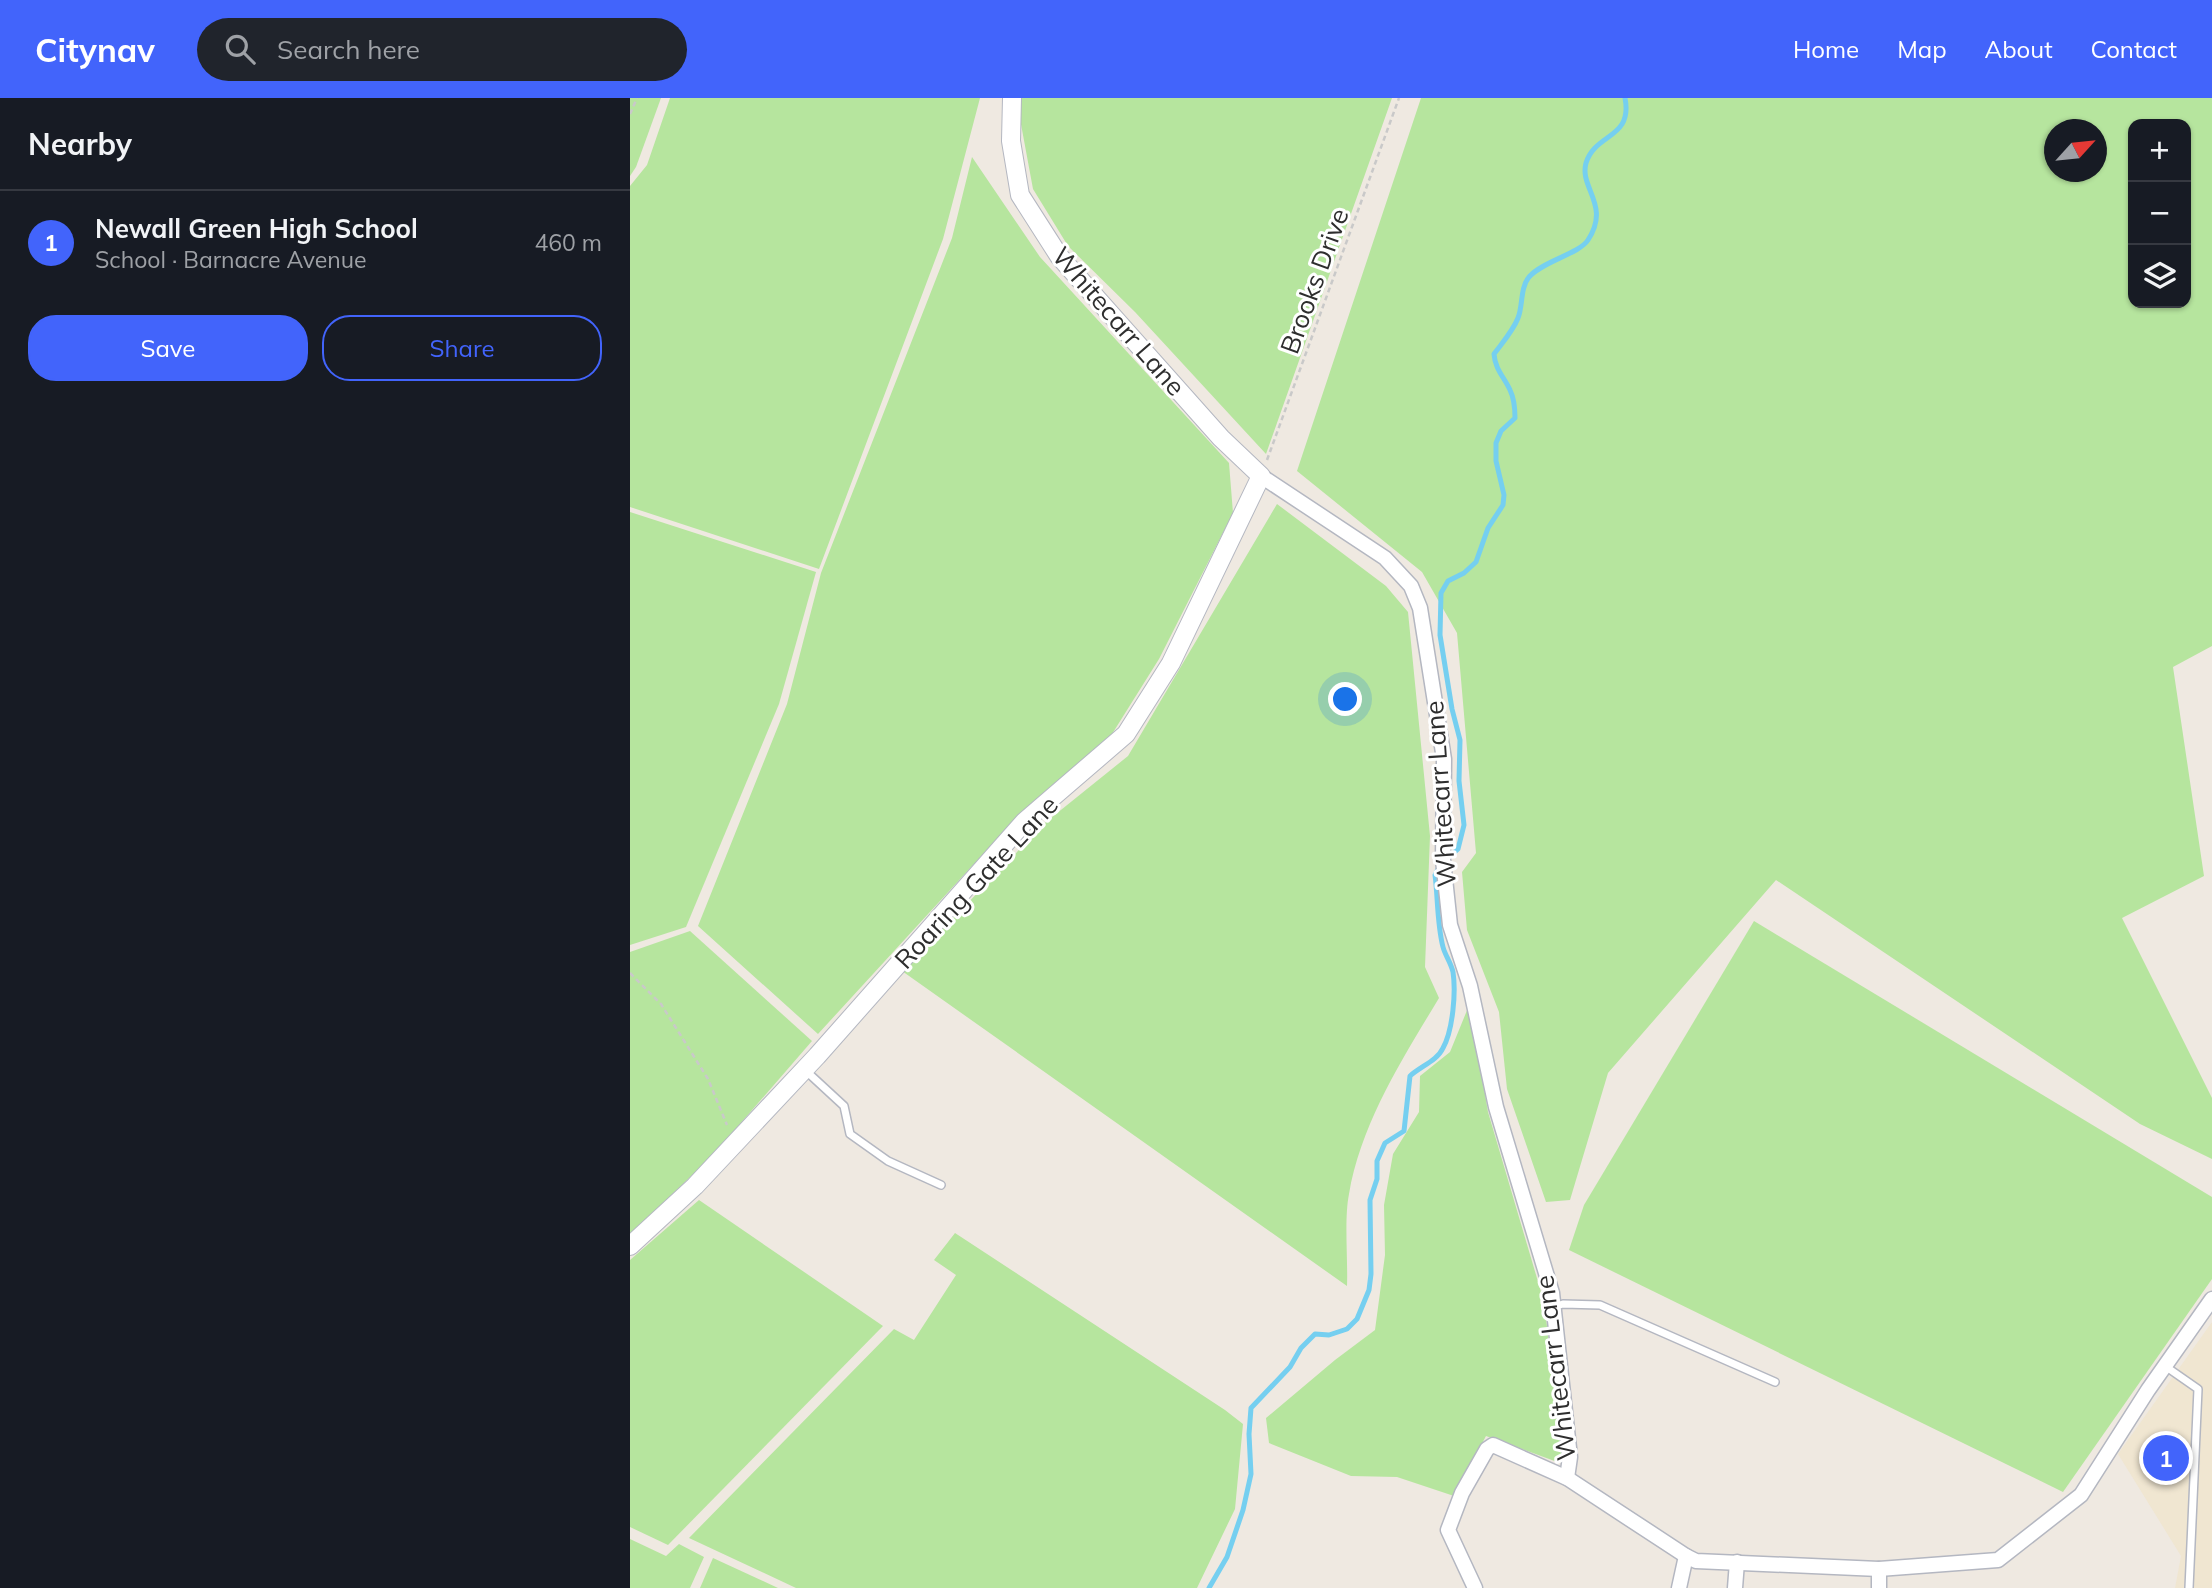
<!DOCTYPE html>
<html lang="en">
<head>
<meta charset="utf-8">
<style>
	:root { --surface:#171b24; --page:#20242c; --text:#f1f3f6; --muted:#9ea1a6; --line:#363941; --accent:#4264fb }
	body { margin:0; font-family:Mulish,sans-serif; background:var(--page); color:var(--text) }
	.controls { position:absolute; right:21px; top:21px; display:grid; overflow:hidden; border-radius:14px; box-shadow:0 2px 5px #0004 }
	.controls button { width:63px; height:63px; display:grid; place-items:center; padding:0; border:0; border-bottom:2px solid var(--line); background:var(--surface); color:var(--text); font:35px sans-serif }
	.compass { position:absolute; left:1414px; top:21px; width:63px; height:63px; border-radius:50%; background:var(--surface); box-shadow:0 2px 5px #0004; rotate:63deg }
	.you { position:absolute; left:716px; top:602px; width:24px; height:24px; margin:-18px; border:5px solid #fff; border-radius:50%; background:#1a73e8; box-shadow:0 0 0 10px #1a73e833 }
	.badge { display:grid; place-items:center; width:46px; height:46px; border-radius:50%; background:var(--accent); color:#fff; font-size:23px; font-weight:700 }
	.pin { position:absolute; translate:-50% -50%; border:4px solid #fff; box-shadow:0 2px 7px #0006 }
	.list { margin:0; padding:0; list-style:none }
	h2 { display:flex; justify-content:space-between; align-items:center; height:91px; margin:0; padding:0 28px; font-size:30px }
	h2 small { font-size:23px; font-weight:400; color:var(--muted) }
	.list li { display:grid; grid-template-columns:46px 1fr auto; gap:21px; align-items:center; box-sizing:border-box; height:105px; padding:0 28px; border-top:2px solid var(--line) }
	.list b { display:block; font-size:26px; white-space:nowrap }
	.list p { margin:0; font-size:23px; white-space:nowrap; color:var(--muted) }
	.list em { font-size:23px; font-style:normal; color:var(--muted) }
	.actions { display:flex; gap:14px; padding:21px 28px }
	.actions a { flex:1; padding:16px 0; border:2px solid var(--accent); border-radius:28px; text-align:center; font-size:24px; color:var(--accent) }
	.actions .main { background:var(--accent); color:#fff }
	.icon { flex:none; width:38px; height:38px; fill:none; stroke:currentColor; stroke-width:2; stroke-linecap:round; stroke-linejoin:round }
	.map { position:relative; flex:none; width:1582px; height:1490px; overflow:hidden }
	header { display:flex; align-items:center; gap:42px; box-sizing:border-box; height:98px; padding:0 35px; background:var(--accent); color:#fff }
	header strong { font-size:33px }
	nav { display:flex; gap:38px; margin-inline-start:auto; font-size:24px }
	.search { width:490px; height:63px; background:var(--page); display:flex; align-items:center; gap:18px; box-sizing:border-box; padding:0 24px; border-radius:38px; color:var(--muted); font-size:26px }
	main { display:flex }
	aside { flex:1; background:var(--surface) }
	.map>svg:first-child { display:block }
	.education { fill:#f0e6d1 }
	.green { fill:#b6e59e; fill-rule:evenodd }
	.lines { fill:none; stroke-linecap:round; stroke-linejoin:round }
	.stream { stroke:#75cff0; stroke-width:5 }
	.service-casing { stroke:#b4b7c1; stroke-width:10 }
	.minor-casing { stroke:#b4b7c1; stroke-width:17 }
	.tertiary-casing { stroke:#b4b7c1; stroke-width:20 }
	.path { stroke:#c9c9c9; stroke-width:2.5; stroke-dasharray:5 3.5; stroke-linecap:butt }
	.service { stroke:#fff; stroke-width:7 }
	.minor { stroke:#fff; stroke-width:14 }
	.tertiary { stroke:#fff; stroke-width:18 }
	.labels { text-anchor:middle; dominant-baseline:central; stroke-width:6; stroke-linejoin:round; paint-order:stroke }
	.street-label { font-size:26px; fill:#2e2e2e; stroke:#fff }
</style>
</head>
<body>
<header>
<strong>Citynav</strong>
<div class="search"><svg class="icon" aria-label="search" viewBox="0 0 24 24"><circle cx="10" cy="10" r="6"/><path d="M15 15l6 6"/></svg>Search here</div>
<nav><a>Home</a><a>Map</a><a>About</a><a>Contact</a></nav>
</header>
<main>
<aside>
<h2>Nearby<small></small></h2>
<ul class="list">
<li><span class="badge">1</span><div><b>Newall Green High School</b><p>School · Barnacre Avenue</p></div><em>460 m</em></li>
</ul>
<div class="actions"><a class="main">Save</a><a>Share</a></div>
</aside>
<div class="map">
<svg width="1582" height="1490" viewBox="0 0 1582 1490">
	<rect width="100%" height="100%" fill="#efe9e1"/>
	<path class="education" d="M1582,1224V1490H1545L1551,1458L1488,1356Z"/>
	<g class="green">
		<path d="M0,0H31L6,69L0,78Z"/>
		<path d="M40,0H350L313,141L189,471L0,409V88L17,67Z"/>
		<path d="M389,0H762L636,356L505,214L438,148L403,91L388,10Z"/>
		<path d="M791,0H1582V548L1543,569L1574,778L1492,820L1582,1000V1061L1510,1026L1146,782L978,975L940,1102L916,1104L877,991L869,914L837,832L832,774L846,755L827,535L792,474L667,373ZM1503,26H1556V205H1503ZM1424,32H1466V74H1424Z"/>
		<path d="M342,59L410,159L599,365L603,415L529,561L482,636L387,719L188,936L68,828L157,606L191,475L322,140Z"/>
		<path d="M647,406L756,488L778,514L800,738L795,869L809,900C773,960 731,1025 719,1096C714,1121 718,1162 717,1188L272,873L416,724L498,658Z"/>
		<path d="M0,414L186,474L149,606L56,829L0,847Z"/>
		<path d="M1124,823L1582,1099V1181L1433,1394L939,1152L954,1107Z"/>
		<path d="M60,833L182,943L84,1056L0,1137V854Z"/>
		<path d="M840,905L858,1014L914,1204L932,1352L930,1365L856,1338L824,1398L767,1379L721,1378L639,1345L636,1320L705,1262L745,1232L755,1157L754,1107L763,1056L789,1014L790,978L820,954Z"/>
		<path d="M69,1102L253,1228L38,1447L0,1429V1162Z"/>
		<path d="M325,1135L595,1312L613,1326L605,1411L567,1490H166L59,1440L264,1231L284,1242L326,1177L304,1162Z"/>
		<path d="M0,1441L36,1458L49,1446L74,1459L60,1490H0Z"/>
		<path d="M83,1460L148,1490H70Z"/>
	</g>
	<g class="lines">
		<g class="stream">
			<path d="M816,762L828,751L834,727L829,683L830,642L822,611L810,537L811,495L818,483L834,475L846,464L858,430L873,407L874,397L866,363V345L871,333L885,320C885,310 884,300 880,292C874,279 865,271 864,256C872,245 883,233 888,220C893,208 890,190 899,179C913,163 949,156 958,142C981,107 949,90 956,65C965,35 1003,41 995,0"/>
			<path d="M579,1490L597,1459L613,1412L621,1376L619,1336L621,1310L660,1269L671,1250L685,1236L699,1237L717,1231L727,1221L739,1192L741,1176L740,1102L747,1081V1063L755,1045L774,1033L780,978C791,968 807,963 813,950C823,932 826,894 823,874C821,865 815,857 813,849C807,826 808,800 805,777L809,769"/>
		</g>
		<g class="service-casing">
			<g id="service">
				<path d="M175,972L214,1008L220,1036L258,1063L311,1087"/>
				<path d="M923,1209L933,1206L970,1207L1145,1284"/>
				<path d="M1535,1268L1568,1291L1559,1490"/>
			</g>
		</g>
		<g class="minor-casing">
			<g id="minor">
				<path d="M631,378L755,460L781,488L790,510L814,661L813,762L820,827L840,888L866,1009L922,1195L940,1359L937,1380"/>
				<path d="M1249,1471L1368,1462L1451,1397L1518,1292L1582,1201"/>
				<path d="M845,1490L818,1432L832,1395L857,1351L863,1347L937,1380L1056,1458L1066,1463L1249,1471V1490"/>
				<path d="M1049,1490L1056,1458"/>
				<path d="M1105,1490L1107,1464"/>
			</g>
		</g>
		<g class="tertiary-casing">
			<path id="tertiary" d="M0,1148L65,1088L187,958L395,723L496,636L541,565L631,378L591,340L429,158L390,97L381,43L382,0"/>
		</g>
		<g class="path">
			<path d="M0,16L7,0"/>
			<path d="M637,362L769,0"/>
			<path d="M0,875L31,906L78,981L97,1027"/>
		</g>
		<use href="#service" class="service"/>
		<use href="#minor" class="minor"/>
		<use href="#tertiary" class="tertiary"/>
	</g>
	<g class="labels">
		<g class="street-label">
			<text transform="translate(684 183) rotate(-70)">Brooks Drive</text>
			<text transform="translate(489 223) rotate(49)">Whitecarr Lane</text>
			<text transform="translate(810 696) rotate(-94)">Whitecarr Lane</text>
			<text transform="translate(346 784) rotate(-47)">Roaring Gate Lane</text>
			<text transform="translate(925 1270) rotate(-97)">Whitecarr Lane</text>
		</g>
	</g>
</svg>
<div class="controls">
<button>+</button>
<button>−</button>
<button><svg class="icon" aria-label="layers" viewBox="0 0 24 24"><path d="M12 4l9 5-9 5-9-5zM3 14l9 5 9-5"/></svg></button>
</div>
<svg class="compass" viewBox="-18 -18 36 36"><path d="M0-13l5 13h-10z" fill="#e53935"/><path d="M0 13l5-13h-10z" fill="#9ea1a6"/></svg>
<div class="you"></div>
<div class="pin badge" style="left:1536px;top:1360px">1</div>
</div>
</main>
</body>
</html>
